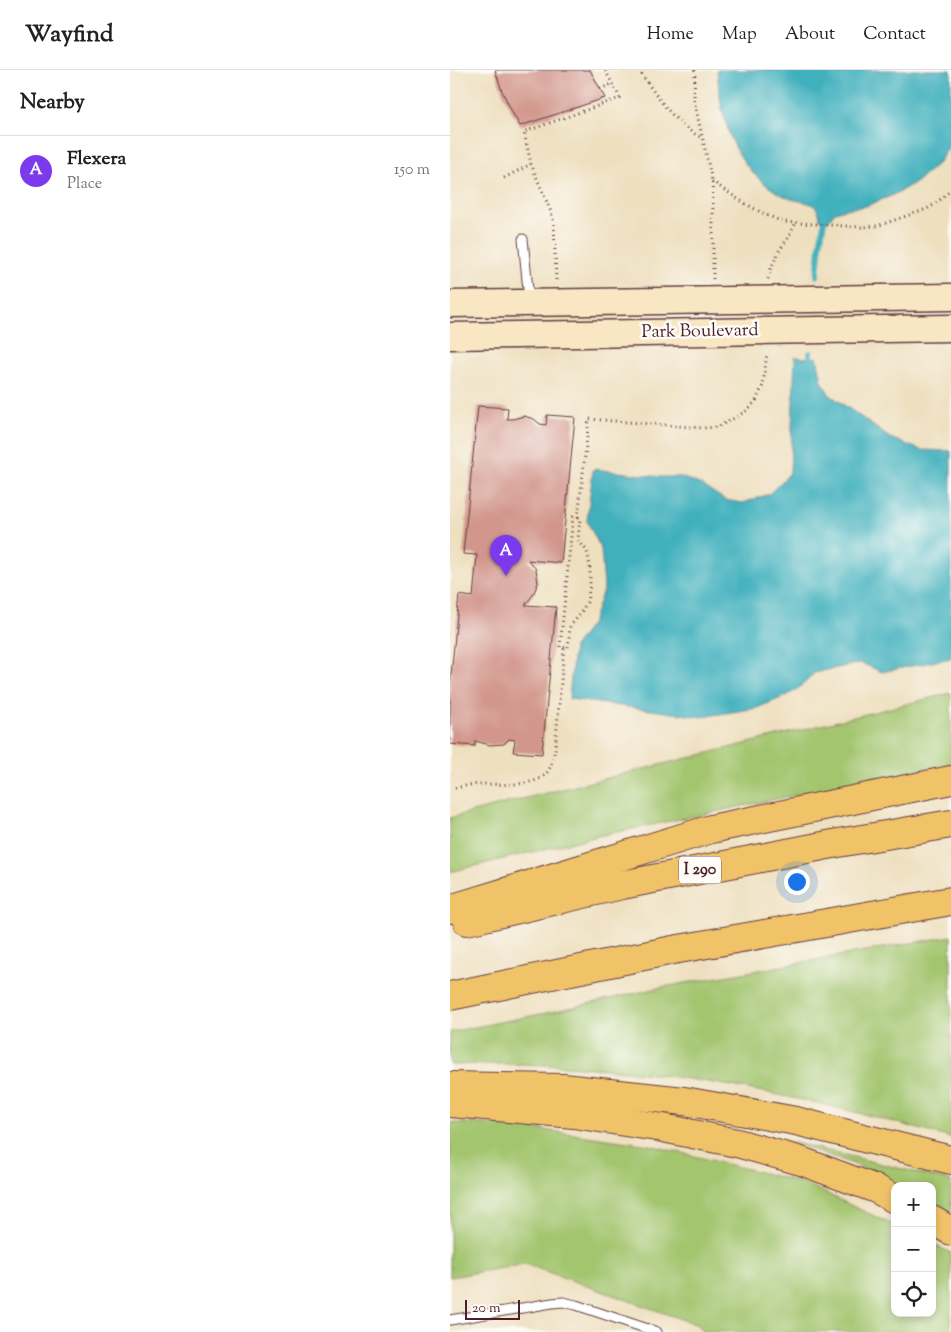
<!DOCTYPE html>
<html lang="en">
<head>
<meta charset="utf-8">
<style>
	:root { --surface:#fff; --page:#f2f2f2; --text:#202124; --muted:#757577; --line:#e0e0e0; --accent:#7c3aed }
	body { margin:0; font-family:"Sorts Mill Goudy",serif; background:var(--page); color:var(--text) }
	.controls { position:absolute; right:15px; bottom:15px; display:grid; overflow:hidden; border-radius:10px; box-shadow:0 2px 8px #0003 }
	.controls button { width:45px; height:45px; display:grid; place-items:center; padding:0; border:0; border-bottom:1px solid var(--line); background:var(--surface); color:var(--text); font:25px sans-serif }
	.scale { position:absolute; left:15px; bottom:12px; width:55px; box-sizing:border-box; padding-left:5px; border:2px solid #4a1f2b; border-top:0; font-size:14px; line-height:18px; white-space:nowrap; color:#4a1f2b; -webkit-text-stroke:4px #fdfcf7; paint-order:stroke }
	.you { position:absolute; left:346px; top:811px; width:18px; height:18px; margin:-12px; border:4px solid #fff; border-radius:50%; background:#1a73e8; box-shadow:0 0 0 8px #1a73e833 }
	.badge { display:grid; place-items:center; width:32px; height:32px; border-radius:50%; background:var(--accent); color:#fff; font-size:16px; font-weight:700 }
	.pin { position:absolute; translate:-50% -41px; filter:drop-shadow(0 1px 2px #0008) }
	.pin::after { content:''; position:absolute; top:26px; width:18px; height:15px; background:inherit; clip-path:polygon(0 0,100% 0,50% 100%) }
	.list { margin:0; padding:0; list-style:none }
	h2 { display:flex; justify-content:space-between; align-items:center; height:65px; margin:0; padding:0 20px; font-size:21px }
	h2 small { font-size:16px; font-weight:400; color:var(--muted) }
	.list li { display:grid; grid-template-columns:32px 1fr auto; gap:15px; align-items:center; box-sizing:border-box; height:70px; padding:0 20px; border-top:1px solid var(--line) }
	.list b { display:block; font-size:19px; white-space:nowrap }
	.list p { margin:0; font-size:16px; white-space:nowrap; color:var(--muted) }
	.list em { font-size:16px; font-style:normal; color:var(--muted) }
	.icon { flex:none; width:28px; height:28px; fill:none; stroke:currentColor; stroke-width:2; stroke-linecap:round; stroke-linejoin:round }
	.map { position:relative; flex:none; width:501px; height:1262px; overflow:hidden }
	header { display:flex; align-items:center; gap:30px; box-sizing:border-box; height:70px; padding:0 25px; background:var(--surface); border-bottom:1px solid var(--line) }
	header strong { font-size:24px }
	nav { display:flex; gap:28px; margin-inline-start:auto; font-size:18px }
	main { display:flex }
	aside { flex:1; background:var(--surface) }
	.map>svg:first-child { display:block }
	.green { fill:#a3c56e; stroke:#76724c }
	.water { fill:#41b0bd; stroke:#466874 }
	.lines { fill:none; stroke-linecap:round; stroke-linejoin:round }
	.stream { stroke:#41b0bd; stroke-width:5.5 }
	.building { fill:#d2968c }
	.lane-casing { stroke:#633c41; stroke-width:11 }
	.secondary-casing { stroke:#633c41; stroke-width:29 }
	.highway-casing { stroke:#633c41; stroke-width:30 }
	.path { stroke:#633c41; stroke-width:3; stroke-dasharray:1 4; stroke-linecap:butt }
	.lane { stroke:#fff; stroke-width:9 }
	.secondary { stroke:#f9e7c3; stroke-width:26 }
	.highway { stroke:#f1c369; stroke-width:28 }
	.labels { text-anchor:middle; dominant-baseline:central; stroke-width:5; stroke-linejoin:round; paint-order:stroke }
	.shield { fill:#fdfcf7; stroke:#806168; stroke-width:1 }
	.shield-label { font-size:16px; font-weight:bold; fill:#4a1f2b }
	.street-label { font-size:18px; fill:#4a1f2b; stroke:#fdfcf7 }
</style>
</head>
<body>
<header>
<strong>Wayfind</strong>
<nav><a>Home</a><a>Map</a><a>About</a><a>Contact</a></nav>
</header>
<main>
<aside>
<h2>Nearby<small></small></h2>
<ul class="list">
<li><span class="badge">A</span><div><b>Flexera</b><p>Place</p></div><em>150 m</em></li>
</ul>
</aside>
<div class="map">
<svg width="501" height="1262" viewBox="0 0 501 1262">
	<rect width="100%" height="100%" fill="#fdfcf7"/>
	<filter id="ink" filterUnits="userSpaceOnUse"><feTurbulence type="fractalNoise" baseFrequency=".02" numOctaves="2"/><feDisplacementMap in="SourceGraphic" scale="10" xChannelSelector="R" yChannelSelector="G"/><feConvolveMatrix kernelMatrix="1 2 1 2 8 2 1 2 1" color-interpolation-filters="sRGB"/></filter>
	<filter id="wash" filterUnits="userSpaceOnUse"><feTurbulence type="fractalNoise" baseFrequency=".0096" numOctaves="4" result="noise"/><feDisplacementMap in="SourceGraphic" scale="20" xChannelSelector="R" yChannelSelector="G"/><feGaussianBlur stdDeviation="1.12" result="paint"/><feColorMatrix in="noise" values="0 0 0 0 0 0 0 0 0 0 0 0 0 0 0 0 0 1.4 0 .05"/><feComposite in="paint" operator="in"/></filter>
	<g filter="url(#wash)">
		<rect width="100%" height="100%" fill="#eedfbf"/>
		<g class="green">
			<path d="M501,623V693L148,766L0,802V748L72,729Z"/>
			<path d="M501,866V1068C462,1057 423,1046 384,1037C258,1008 129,989 0,995V962L101,942L213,917Z"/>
			<path d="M0,1053L59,1055L199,1075L354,1113L445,1156V1243H482V1174L501,1183V1262H254L248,1255L75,1194L0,1207Z"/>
			<path d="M334,1070L501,1111V1144L482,1133V1116H449L404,1094Z"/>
		</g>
		<g class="water">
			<path d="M267,0H501V74L489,92L478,102L465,113L441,126L416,136L395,139L385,142L377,152L370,150C369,129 353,134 339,128C326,123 314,114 304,104C277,75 270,38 267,0Z"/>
			<path d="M345,287L360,288L367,287L372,311L379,324L440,368L471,380L501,381V588L432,602L411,593L364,603L358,610L345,621L334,627L307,638L252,647L119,629L124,577L142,553L154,517L151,479L137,451L143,399L211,407H231L252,415L275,430L293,433L319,424L340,403Z"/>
		</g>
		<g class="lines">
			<g class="stream">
				<path d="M367,206L370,175L374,152"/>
				<path d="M360,288V283"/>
			</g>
		</g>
		<g id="blocks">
			<g class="building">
				<path d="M45,0H140L155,28L70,56L62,42L52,21Z"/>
				<path d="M28,336L58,338L57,349H63L74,346L84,349L90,354L96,355L97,345L125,347L111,493L78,490L86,499L88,513L83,525L75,535L106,537L92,684L63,682L65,670L59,669L54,674L40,675L25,671V676L0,674V616L9,525L23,527L27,485L13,484Z"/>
			</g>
		</g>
	</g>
	<g filter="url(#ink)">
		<use href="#blocks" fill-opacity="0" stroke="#633c41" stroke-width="1"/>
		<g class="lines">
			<g class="lane-casing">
				<g id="lane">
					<path d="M73,169L79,230"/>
					<path d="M0,1250L102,1233L113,1232L126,1235L207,1262"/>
				</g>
			</g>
			<g class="secondary-casing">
				<g id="secondary">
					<path d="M0,234L501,227"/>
					<path d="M0,266L501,258"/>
				</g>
			</g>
			<g class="highway-casing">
				<g id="highway">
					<path d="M0,839L261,759L501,710"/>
					<path d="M17,851L172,815L388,773L501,754"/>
					<path d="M0,926L223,880L501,831"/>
					<path d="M0,1016L113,1018L234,1031L346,1051L501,1090"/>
					<path d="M1,1033L124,1044L213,1058L287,1073L351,1091L426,1119L445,1129"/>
					<path d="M482,1150L501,1161"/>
				</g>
			</g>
			<g class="path">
				<path d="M189,0C204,23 226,56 252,68"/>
				<path d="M245,0L244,30L262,111L263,134V209"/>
				<path d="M150,19L162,14"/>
				<path d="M54,108L81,94"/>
				<path d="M262,111C284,127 308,143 334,152L411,157L427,156L477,139L485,134L501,120"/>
				<path d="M318,209L321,198L329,181L338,168L345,154"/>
				<path d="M106,210L104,153L101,142L81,94L74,62L170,28L155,0"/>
				<path d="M128,447L130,448L128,470L137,481L140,496V515L137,532L129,546L120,556L118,578L110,577L123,447H128L139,349L253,358L267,357L281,350L296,341L306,331L313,315L317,283"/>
				<path d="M5,718C14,716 23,714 32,714C49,714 88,718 98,701C102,695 103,686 105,679L114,578"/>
			</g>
			<use href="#lane" class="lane"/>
			<use href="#secondary" class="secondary"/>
			<use href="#highway" class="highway"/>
		</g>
	</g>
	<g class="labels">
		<rect class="shield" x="229" y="786.5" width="42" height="27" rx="4"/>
		<g class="shield-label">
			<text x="250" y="800">I 290</text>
		</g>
		<g class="street-label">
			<text transform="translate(250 262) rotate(-1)">Park Boulevard</text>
		</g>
	</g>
</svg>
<div class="controls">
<button>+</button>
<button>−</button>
<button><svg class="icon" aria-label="locate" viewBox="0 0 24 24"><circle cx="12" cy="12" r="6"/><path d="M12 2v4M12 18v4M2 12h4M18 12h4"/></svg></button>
</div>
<div class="scale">20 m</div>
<div class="you"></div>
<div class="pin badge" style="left:56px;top:506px">A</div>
</div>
</main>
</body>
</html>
